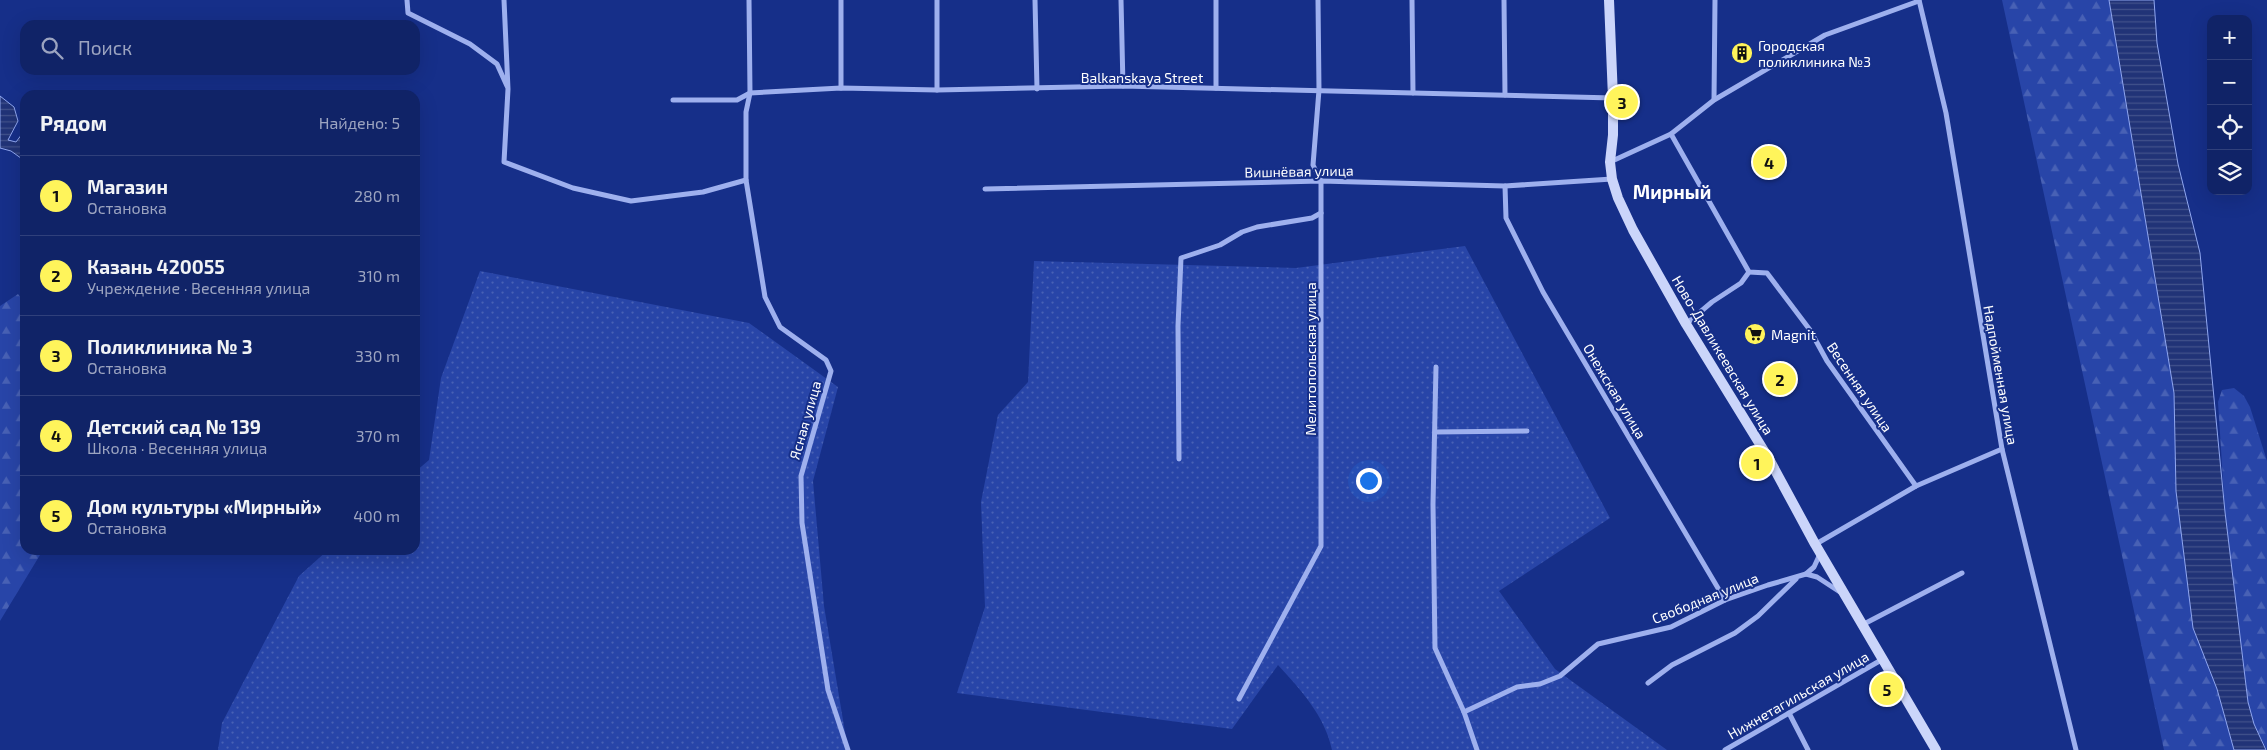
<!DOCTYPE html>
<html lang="ru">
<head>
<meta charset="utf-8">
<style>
	:root { --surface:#102367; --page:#1e2f70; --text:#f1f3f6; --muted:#9ca4c0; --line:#30407b; --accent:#fff45b }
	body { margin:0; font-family:"Exo 2",sans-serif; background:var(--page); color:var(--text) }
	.controls { position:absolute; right:15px; top:15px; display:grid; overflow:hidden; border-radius:10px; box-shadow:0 5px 20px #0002 }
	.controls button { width:45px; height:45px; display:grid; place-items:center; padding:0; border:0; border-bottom:1px solid var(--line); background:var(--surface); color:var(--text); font:25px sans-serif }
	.you { position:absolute; left:1368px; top:480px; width:18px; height:18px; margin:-12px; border:4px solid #fff; border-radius:50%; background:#1a73e8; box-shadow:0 0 0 8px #1a73e833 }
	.badge { display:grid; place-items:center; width:32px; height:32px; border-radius:50%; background:var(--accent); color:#111; font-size:16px; font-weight:700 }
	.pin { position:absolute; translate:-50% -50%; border:2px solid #fff; box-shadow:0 1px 5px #0006 }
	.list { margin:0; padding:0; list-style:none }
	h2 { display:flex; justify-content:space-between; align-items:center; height:65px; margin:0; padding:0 20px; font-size:21px }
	h2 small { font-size:16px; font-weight:400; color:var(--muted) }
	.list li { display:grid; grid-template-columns:32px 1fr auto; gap:15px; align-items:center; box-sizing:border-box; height:80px; padding:0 20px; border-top:1px solid var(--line) }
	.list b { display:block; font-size:19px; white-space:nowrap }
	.list p { margin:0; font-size:16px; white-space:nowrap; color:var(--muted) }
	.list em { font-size:16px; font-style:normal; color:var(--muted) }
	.icon { flex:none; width:28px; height:28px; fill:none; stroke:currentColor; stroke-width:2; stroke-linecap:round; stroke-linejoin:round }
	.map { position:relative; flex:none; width:2267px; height:750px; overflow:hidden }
	.search { position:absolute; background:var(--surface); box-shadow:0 5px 20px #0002; left:20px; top:20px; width:400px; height:55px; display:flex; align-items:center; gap:12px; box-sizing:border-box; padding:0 18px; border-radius:15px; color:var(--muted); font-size:19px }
	.panel { position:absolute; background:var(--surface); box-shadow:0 5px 20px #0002; left:20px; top:90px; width:400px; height:465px; border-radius:15px }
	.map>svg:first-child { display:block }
	.forest { fill:url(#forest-firs) }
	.garden { fill:url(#garden-dots) }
	.water { fill:url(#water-rules); stroke:#90a7f1 }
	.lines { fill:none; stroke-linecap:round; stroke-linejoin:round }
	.street { stroke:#9eb0ee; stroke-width:5 }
	.secondary { stroke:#cbd5fa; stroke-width:10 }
	.labels { text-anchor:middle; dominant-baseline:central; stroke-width:4; stroke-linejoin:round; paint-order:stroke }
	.poi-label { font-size:14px; fill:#fff; stroke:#162f89; text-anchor:start }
	.street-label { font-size:14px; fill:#fff; stroke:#162f89 }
	.district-label { font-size:19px; font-weight:bold; fill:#fff; stroke:#162f89 }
</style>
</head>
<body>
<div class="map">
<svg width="2267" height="750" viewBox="0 0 2267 750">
	<defs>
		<pattern id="forest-firs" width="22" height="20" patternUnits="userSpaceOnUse" patternTransform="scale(1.25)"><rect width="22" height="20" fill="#2845a8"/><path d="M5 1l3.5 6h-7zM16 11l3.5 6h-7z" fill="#4861b5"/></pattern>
		<pattern id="garden-dots" width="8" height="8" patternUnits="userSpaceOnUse" patternTransform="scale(1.25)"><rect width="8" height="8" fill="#2845a8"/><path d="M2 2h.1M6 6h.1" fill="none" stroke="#4861b5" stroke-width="1.8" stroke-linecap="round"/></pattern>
		<pattern id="water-rules" width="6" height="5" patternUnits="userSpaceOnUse" patternTransform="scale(1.25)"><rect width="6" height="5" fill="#213377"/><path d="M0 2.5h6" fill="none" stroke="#42528b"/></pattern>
	</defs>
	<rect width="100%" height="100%" fill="#162f89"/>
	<g class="forest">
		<path d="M2002,0H2109L2174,393L2176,491L2217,689L2234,750H2164Z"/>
		<path d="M18,294L25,303V550H43L0,621V306Z"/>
		<path d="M2234,388L2244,396L2250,407L2267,461V750L2254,724L2248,702L2225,512L2218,402L2222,390Z"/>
	</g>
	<g class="garden">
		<path d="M1465,246L1610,518L1499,591L1555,669L1667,750H1332C1325,716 1301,690 1278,665L1232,729L957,693L985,607L981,502L998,415L1028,382L1034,261L1296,268Z"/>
		<path d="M480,271L749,323L838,387L813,481L824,606L848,750H218L222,723L299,576L328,550H415V472L429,460L441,378Z"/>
	</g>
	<g class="water">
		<path d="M2109,0H2154L2157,43L2178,164L2200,253L2225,512L2248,702L2254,724L2266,750H2234L2217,689L2193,628L2176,491L2174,393Z"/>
		<path d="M0,96L14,107L18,121L8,140L16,142L25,130V161L11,151L0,148Z"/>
	</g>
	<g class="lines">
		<g class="street">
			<path d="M407,0L408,13L470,44L497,64L507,86"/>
			<path d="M504,0L508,89L504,162L573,188L631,201L703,192L746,180"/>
			<path d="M749,0L750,93L746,112V180L765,297L780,327L826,360L831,371L801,476L802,523L828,690L848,750"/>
			<path d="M841,0V88"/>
			<path d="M1035,0L1037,89"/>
			<path d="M1121,0L1123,86"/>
			<path d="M1216,0V88"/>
			<path d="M1412,0L1413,93"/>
			<path d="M1504,0L1505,95"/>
			<path d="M1919,0L1946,113L2002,449L2076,750"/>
			<path d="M937,90V0"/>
			<path d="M673,100H737L750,93L841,88L937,90L1123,86L1613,98"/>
			<path d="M1714,100L1715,0"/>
			<path d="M1671,134L1749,272L1767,273L1810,330L1827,361L1916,486"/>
			<path d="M1610,162L1671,134L1714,100L1825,35L1919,1"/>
			<path d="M1505,186L1506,218L1543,292L1725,600"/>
			<path d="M985,189L1321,181L1505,186L1612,179"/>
			<path d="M1686,324L1712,302L1741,283L1749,272"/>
			<path d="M1436,367L1433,504L1435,648L1464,712L1477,750"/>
			<path d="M1435,432L1527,431"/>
			<path d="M1179,459L1178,326L1181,258L1220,245L1242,232L1257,227L1312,218L1321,213"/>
			<path d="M1816,544L1916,486L2002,449"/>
			<path d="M1806,574L1814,567L1820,554"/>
			<path d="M1862,625L1962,573"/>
			<path d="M1648,683L1672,665L1735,633L1758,616L1796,579"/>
			<path d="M1239,699L1321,546V181L1313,165L1319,90L1318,0"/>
			<path d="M1464,712L1517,687L1540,684L1560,676L1598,644L1671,627L1725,600L1768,585L1806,574L1817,577L1840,592"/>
			<path d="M1789,713L1808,750"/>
			<path d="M1725,750L1883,659"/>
		</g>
		<path class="secondary" d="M1609,0L1613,98V135L1610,162L1612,179L1618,198L1633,230L1686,324L1769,459L1815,544L1936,750"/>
	</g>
	<defs>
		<g id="building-disc" transform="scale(1.125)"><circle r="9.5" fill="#fff45b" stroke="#162f89"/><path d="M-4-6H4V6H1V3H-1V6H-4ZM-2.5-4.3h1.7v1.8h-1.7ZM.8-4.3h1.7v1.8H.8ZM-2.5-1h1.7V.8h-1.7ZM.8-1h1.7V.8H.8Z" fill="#111"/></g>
		<g id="supermarket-disc" transform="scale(1.125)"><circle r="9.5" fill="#fff45b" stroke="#162f89"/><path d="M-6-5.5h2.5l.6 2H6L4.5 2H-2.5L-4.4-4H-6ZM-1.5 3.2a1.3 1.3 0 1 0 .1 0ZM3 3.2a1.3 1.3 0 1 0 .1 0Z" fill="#111"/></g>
	</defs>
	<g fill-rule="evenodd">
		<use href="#building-disc" x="1742" y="53"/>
		<use href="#supermarket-disc" x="1755" y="334"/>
	</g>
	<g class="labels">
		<g class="poi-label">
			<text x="1758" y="45">Городская<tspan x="1758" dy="16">поликлиника №3</tspan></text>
			<text x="1771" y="334">Magnit</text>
		</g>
		<g class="street-label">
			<text x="1142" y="77">Balkanskaya Street</text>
			<text transform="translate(1299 171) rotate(-1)">Вишнёвая улица</text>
			<text transform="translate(1723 355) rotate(59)">Ново-Давликеевская улица</text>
			<text transform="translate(1310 359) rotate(-90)">Мелитопольская улица</text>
			<text transform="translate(2001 375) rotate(80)">Надпойменная улица</text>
			<text transform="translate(1860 387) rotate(56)">Весенняя улица</text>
			<text transform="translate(1615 391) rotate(59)">Онежская улица</text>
			<text transform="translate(805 420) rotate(-74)">Ясная улица</text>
			<text transform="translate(1705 598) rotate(-22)">Свободная улица</text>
			<text transform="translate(1798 695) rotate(-30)">Нижнетагильская улица</text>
		</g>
		<g class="district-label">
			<text x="1672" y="191">Мирный</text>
		</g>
	</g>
</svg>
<div class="controls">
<button>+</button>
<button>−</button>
<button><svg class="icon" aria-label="locate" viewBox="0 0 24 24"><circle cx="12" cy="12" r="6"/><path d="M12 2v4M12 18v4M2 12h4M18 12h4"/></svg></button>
<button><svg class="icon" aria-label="layers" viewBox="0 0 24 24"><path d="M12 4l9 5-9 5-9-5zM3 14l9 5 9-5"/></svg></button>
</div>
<div class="you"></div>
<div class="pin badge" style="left:1757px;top:463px">1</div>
<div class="pin badge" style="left:1780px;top:379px">2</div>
<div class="pin badge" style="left:1622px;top:102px">3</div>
<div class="pin badge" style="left:1769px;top:162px">4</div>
<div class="pin badge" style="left:1887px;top:689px">5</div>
<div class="search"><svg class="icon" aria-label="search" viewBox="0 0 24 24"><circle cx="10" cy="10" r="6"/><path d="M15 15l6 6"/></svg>Поиск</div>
<section class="panel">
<h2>Рядом<small>Найдено: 5</small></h2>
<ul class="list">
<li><span class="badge">1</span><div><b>Магазин</b><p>Остановка</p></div><em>280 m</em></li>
<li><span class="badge">2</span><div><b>Казань 420055</b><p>Учреждение · Весенняя улица</p></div><em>310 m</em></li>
<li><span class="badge">3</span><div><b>Поликлиника № 3</b><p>Остановка</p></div><em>330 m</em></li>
<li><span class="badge">4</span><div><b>Детский сад № 139</b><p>Школа · Весенняя улица</p></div><em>370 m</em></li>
<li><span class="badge">5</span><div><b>Дом культуры «Мирный»</b><p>Остановка</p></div><em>400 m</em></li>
</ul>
</section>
</div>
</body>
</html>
